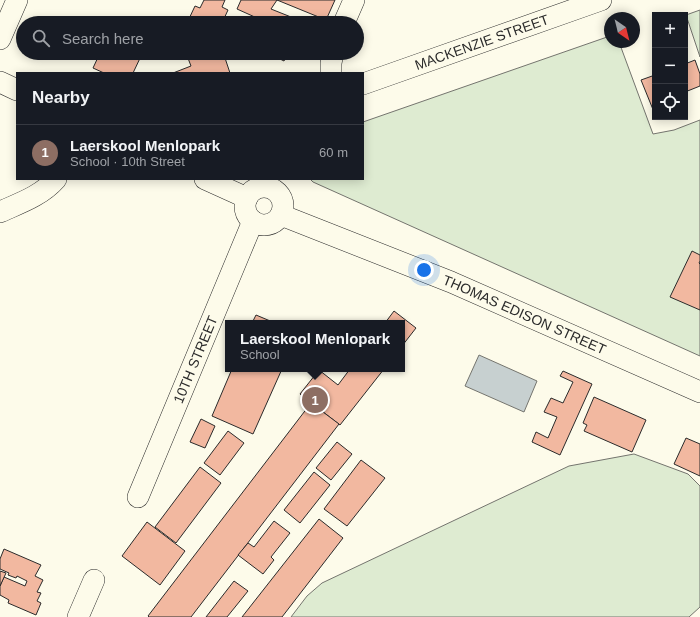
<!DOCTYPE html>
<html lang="en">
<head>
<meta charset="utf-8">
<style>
	:root { --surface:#171b24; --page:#20242c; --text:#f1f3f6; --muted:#9ea1a6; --line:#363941; --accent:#d93025 }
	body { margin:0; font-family:Helvetica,sans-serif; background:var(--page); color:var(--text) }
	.controls { position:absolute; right:12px; top:12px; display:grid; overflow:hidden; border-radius:0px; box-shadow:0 2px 10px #0003 }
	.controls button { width:36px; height:36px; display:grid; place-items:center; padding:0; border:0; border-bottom:1px solid var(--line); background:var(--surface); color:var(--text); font:20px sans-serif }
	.compass { position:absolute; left:604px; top:12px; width:36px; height:36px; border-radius:50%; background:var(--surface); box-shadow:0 2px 10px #0003; rotate:145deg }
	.you { position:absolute; left:424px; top:270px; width:14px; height:14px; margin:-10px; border:3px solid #fff; border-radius:50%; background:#1a73e8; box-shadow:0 0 0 6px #1a73e833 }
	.badge { display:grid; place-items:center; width:26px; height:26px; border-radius:50%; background:var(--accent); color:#fff; font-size:13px; font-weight:700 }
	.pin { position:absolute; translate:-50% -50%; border:2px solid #fff; box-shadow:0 1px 4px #0006 }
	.popup { position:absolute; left:225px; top:320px; width:180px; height:52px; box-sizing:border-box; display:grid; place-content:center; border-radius:0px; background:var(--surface); filter:drop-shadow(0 1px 3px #0005); font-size:13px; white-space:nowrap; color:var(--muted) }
	.popup b { font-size:15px; color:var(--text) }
	.popup::after { content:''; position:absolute; left:50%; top:100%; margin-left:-8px; border:8px solid transparent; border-top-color:var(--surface) }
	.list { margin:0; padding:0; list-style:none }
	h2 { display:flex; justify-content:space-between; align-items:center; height:52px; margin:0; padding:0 16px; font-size:17px }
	h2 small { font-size:13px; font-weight:400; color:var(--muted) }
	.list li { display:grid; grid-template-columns:26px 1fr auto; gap:12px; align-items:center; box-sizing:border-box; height:56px; padding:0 16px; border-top:1px solid var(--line) }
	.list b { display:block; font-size:15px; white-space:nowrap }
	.list p { margin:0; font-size:13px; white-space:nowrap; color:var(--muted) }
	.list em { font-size:13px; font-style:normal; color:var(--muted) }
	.icon { flex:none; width:22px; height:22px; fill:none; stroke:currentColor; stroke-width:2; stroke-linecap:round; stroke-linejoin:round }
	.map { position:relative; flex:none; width:700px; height:617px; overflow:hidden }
	.search { position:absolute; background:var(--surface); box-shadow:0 2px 10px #0003; left:16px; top:16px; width:348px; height:44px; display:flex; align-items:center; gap:10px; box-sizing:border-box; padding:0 14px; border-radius:22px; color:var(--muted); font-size:15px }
	.panel { position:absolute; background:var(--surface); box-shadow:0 2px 10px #0003; left:16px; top:72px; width:348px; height:108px; border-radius:0px }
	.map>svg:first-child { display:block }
	.green { fill:#deebd1; stroke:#74746e }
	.water { fill:#c7d0d0; stroke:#74746e }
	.building { fill:#f2b8a0; stroke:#2b2b2b }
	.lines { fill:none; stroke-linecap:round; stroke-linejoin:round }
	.minor-casing { stroke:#2b2b2b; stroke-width:22 }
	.minor { stroke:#fdfbea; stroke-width:21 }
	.labels { text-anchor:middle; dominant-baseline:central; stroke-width:3; stroke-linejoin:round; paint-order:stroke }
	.street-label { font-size:14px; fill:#2b2b2b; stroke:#fdfbea }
</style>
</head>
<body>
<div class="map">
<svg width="700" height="617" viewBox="0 0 700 617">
	<rect width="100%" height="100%" fill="#fdfbea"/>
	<g class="green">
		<path d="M700,10V57L686,15Z"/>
		<path d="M610,36V42H619L653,134L674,130L700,120V356L313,182L310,179H363V122Z"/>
		<path d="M634,454L688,474L700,486V607L689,617H291L307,596L322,583L569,466Z"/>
	</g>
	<path class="water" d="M479,355L537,381L524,412L465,386Z"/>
	<g class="building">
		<path d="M204,0H225L222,7L228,10L222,23H187L195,6L200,8Z"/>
		<path d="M241,0H277L271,9L301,21L300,23H255L257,18L237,9Z"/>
		<path d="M277,0H335L326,20Z"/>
		<path d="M100,53H140L142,54L133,73H104L93,68Z"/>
		<path d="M186,53H215L217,58L224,55L230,73H173L191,66Z"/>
		<path d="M268,53H288L284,61Z"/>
		<path d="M695,60L700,74V86L685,92V64Z"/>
		<path d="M655,75V112H654L641,80Z"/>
		<path d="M692,251L700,255V261L699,263L700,264V310L670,297Z"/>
		<path d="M394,311L416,328L402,346V323H385Z"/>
		<path d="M256,315L275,323H252Z"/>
		<path d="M232,369H282L253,434L212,416Z"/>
		<path d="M350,369H384L340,425L300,394L319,370L338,385Z"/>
		<path d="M563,371L592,384L560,455L532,442L536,432L548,438L557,417L544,412L551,398L563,403L573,382L560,376Z"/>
		<path d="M594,397L646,420L632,452L584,431L587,425L583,423Z"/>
		<path d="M311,403L339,424L191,617H149L148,616Z"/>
		<path d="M201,419L215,426L205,448L190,442Z"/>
		<path d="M228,431L244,443L220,475L204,463Z"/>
		<path d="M686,438L700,444V476L674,464Z"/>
		<path d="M337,442L352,454L331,480L316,468Z"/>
		<path d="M361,460L385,478L347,526L324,509Z"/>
		<path d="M200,467L221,483L176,543L155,527Z"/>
		<path d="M314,472L330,485L300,523L284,510Z"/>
		<path d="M319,519L343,538L282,617H242Z"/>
		<path d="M274,521L290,533L271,557L274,560L263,574L238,555L248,543L254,547Z"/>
		<path d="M147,522L185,551L160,585L122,556Z"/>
		<path d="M4,549L41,565L35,576L43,580L37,592L41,593L37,601L41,603L36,615L8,603L9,600L0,595V586L4,577L25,586L27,581L17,576L16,578L8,575L9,573L0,569V559Z"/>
		<path d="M0,571L6,573L0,586Z"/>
		<path d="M234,581L248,591L227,617H206Z"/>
	</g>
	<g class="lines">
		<g class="minor-casing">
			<g id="minor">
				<path d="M344,23L354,0"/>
				<path d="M0,39L17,0"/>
				<path d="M331,73V63L333,53"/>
				<path d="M0,82L17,90"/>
				<path id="s1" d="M363,84L601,0"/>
				<path d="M205,179L247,198"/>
				<circle cx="264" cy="206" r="19"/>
				<path d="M0,212C20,203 41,196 56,179"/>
				<path id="s2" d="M281,215L451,282L700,392"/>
				<path id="s3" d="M138,497L253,221"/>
				<path d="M78,617L94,580"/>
			</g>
		</g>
		<use href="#minor" class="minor"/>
	</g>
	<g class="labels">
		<g class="street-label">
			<text stroke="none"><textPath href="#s1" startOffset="126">MACKENZIE STREET</textPath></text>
			<text stroke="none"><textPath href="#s2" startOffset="263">THOMAS EDISON STREET</textPath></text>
			<text stroke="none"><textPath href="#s3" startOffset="149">10TH STREET</textPath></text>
		</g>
	</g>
</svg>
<div class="controls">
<button>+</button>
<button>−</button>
<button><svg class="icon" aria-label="locate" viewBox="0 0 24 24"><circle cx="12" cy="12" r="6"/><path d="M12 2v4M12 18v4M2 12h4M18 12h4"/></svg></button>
</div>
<svg class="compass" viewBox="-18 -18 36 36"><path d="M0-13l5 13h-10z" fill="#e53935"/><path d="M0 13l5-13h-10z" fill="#9ea1a6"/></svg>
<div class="you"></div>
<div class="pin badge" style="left:315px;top:400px;background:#8d6e63">1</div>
<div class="popup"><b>Laerskool Menlopark</b>School</div>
<div class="search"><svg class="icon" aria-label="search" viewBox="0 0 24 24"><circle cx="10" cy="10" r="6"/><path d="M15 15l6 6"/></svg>Search here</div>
<section class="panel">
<h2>Nearby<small></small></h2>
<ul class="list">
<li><span class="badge" style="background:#8d6e63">1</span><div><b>Laerskool Menlopark</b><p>School · 10th Street</p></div><em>60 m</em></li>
</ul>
</section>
</div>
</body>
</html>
